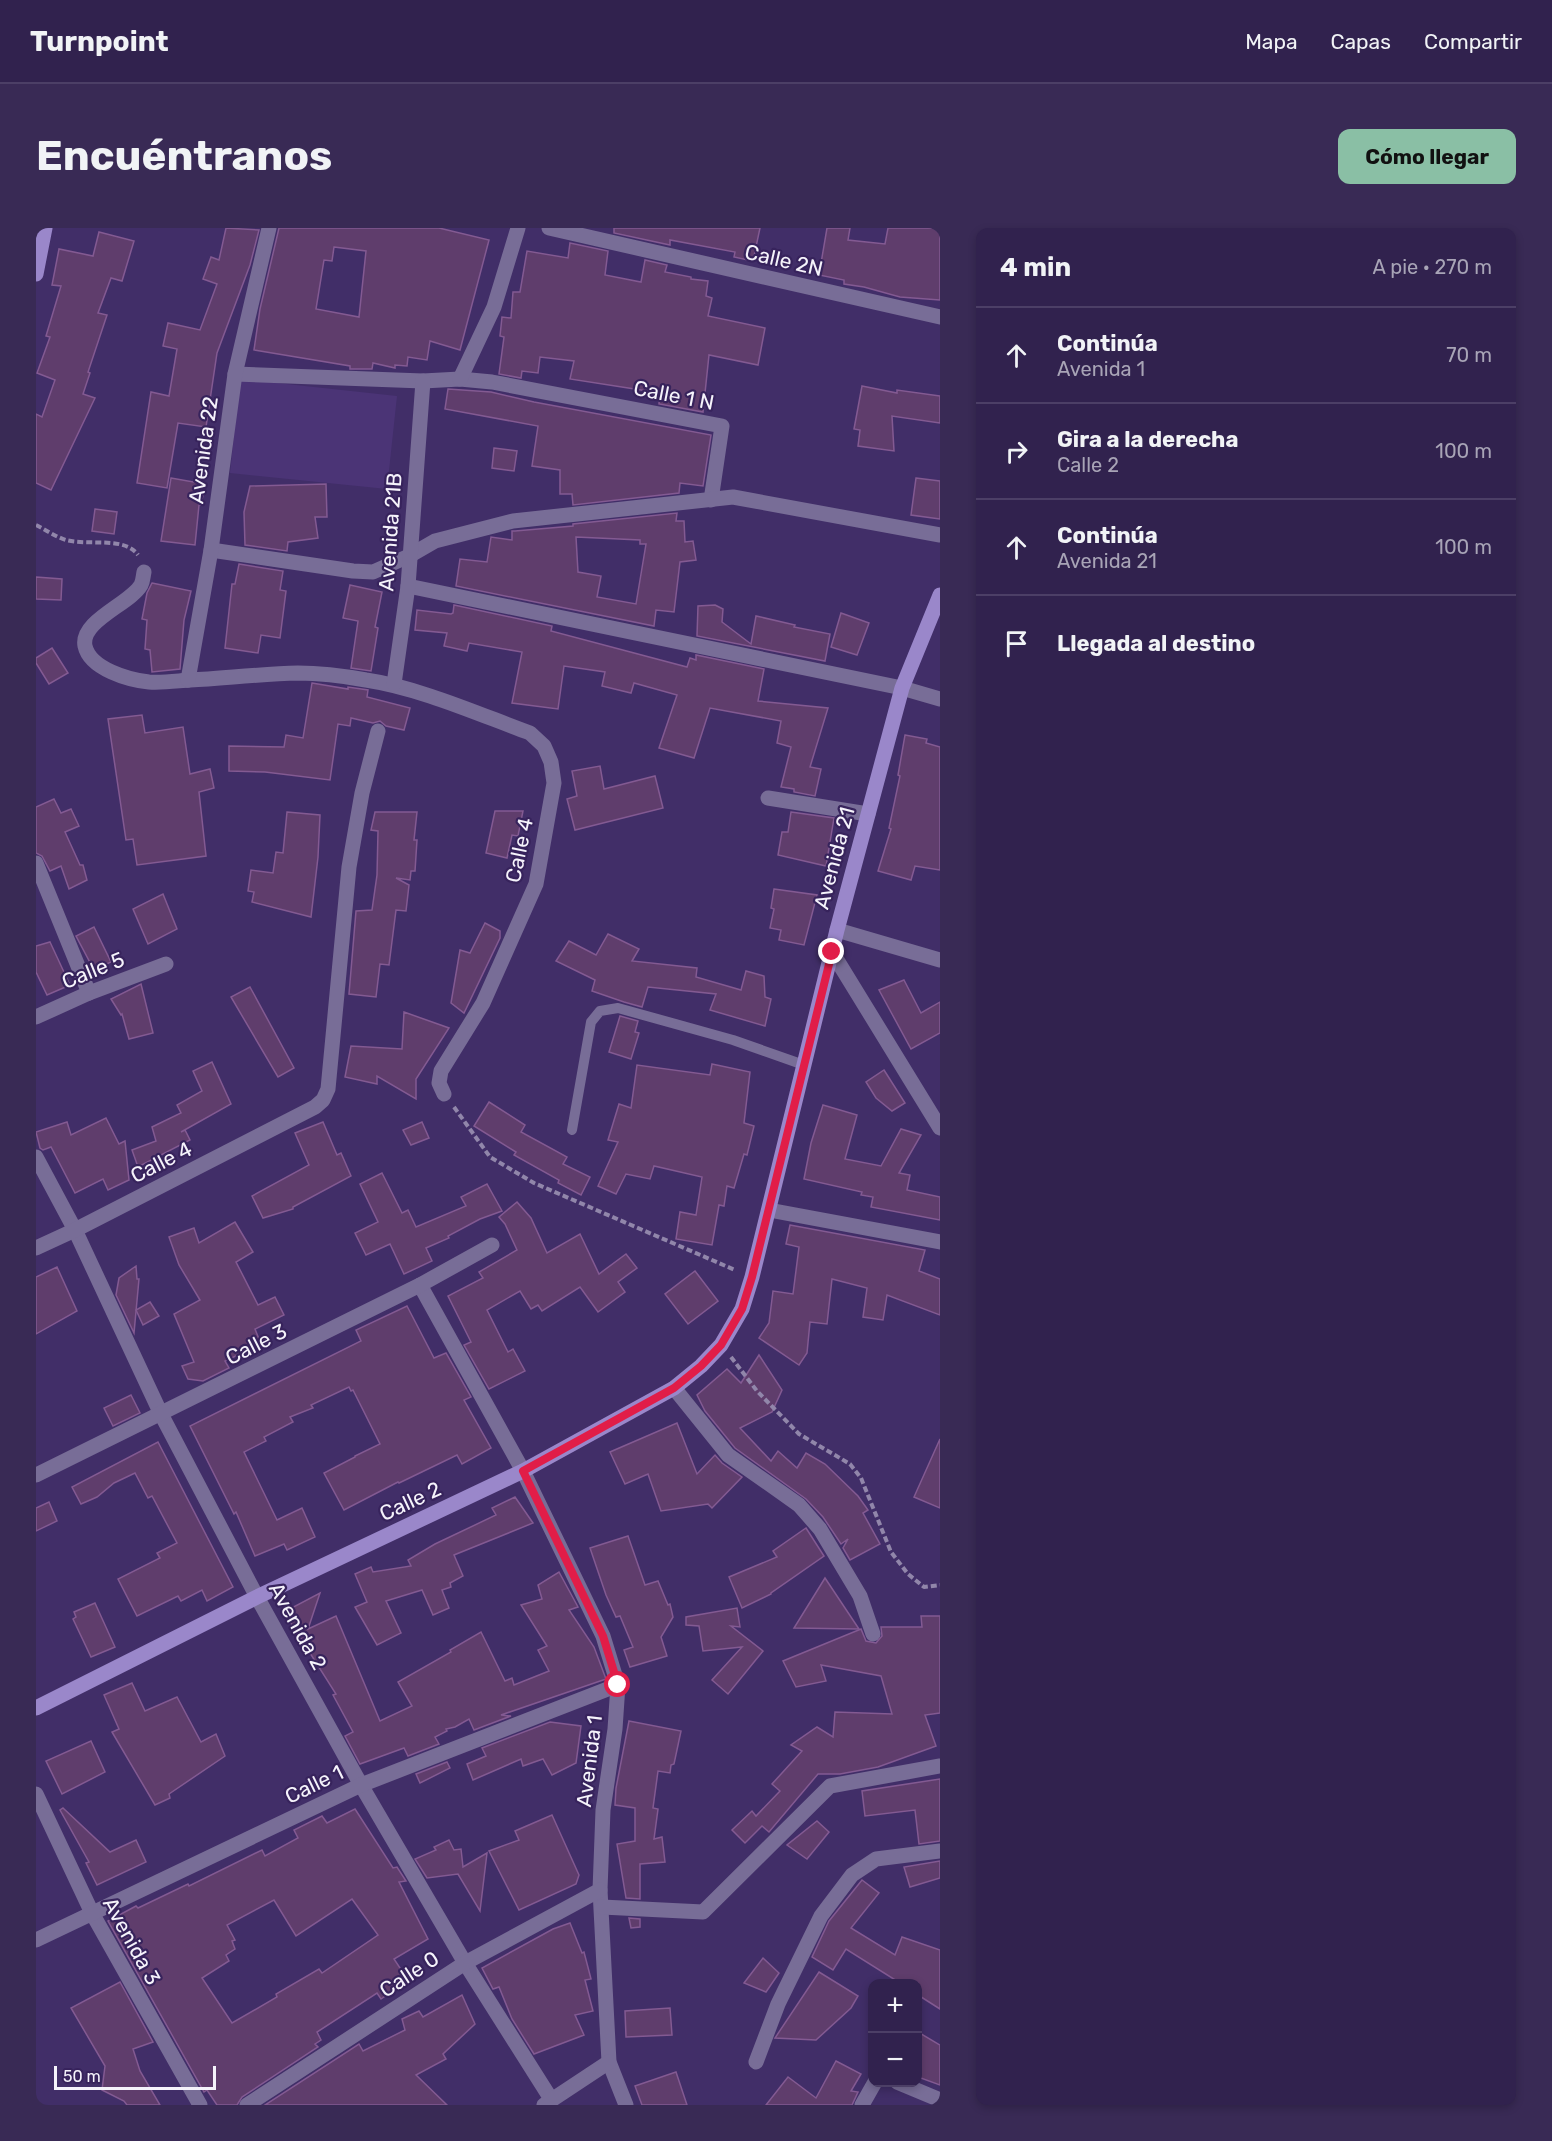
<!DOCTYPE html>
<html lang="es">
<head>
<meta charset="utf-8">
<style>
	:root { --surface:#31224e; --page:#392a55; --text:#f1f3f6; --muted:#a8a4b6; --line:#4c3f66; --accent:#8abfa5 }
	body { margin:0; font-family:Rubik,sans-serif; background:var(--page); color:var(--text) }
	.controls { position:absolute; right:18px; bottom:18px; display:grid; overflow:hidden; border-radius:12px; box-shadow:0 3px 9px #0003 }
	.controls button { width:54px; height:54px; display:grid; place-items:center; padding:0; border:0; border-bottom:2px solid var(--line); background:var(--surface); color:var(--text); font:30px sans-serif }
	.scale { position:absolute; left:18px; bottom:15px; width:162px; box-sizing:border-box; padding-left:6px; border:3px solid #f5f3fb; border-top:0; font-size:16px; line-height:21px; white-space:nowrap; color:#f5f3fb; -webkit-text-stroke:4px #37235c; paint-order:stroke }
	.stop { position:absolute; width:18px; height:18px; margin:-14px; border:4px solid #e11d48; border-radius:50%; background:#fff }
	.stop.end { background:#e11d48; border-color:#fff; box-shadow:0 2px 6px #0008 }
	.list { margin:0; padding:0; list-style:none }
	h2 { display:flex; justify-content:space-between; align-items:center; height:78px; margin:0; padding:0 24px; font-size:26px }
	h2 small { font-size:20px; font-weight:400; color:var(--muted) }
	.list li { display:grid; grid-template-columns:39px 1fr auto; gap:18px; align-items:center; box-sizing:border-box; height:96px; padding:0 24px; border-top:2px solid var(--line) }
	.list b { display:block; font-size:22px; white-space:nowrap }
	.list p { margin:0; font-size:20px; white-space:nowrap; color:var(--muted) }
	.list em { font-size:20px; font-style:normal; color:var(--muted) }
	.icon { flex:none; width:33px; height:33px; fill:none; stroke:currentColor; stroke-width:2; stroke-linecap:round; stroke-linejoin:round }
	.map { position:relative; flex:none; width:904px; height:1877px; overflow:hidden; border-radius:12px }
	header { display:flex; align-items:center; gap:36px; box-sizing:border-box; height:84px; padding:0 30px; background:var(--surface); border-bottom:2px solid var(--line) }
	header strong { font-size:28px }
	nav { display:flex; gap:33px; margin-inline-start:auto; font-size:21px }
	.intro { display:flex; align-items:center; justify-content:space-between; box-sizing:border-box; height:144px; padding:0 36px }
	h1 { margin:0; font-size:42px }
	.button { padding:15px 27px; border-radius:12px; background:var(--accent); color:#111; font-size:21px; font-weight:700 }
	main { display:flex; gap:36px; padding:0 36px }
	aside { flex:1; background:var(--surface); border-radius:12px; box-shadow:0 3px 9px #0003 }
	.map>svg:first-child { display:block }
	.built { fill:#4b3476 }
	.building { fill:#5f3d6c; stroke:#835a92; stroke-width:1.5; fill-rule:evenodd }
	.lines { fill:none; stroke-linecap:round; stroke-linejoin:round }
	.path { stroke:#9186aa; stroke-width:4; stroke-dasharray:6 3; stroke-linecap:butt }
	.lane { stroke:#786d97; stroke-width:10 }
	.street { stroke:#786d97; stroke-width:15 }
	.secondary { stroke:#9a87ca; stroke-width:15 }
	.route { stroke:#e11d48; stroke-width:8 }
	.labels { text-anchor:middle; dominant-baseline:central; stroke-width:4.5; stroke-linejoin:round; paint-order:stroke }
	.street-label { font-size:21px; fill:#f5f3fb; stroke:#37235c }
</style>
</head>
<body>
<header>
<strong>Turnpoint</strong>
<nav><a>Mapa</a><a>Capas</a><a>Compartir</a></nav>
</header>
<div class="intro"><h1>Encuéntranos</h1><a class="button">Cómo llegar</a></div>
<main>
<div class="map">
<svg width="904" height="1877" viewBox="0 0 904 1877">
	<rect width="100%" height="100%" fill="#412e68"/>
	<path class="built" d="M204,151L361,168L351,261L194,245Z"/>
	<g class="building">
		<path d="M190,0L223,2L214,37L181,125L170,199L142,195L131,260L101,255L115,164L133,168L141,121L127,118L132,95L164,102L181,56L167,51L175,29L183,32Z"/>
		<path d="M243,0H403L453,12L424,122L394,113L391,132L372,129L371,138L359,137V140L337,135L336,141H314V138L218,122L224,81ZM298,19L330,23L323,89L280,81L288,32L296,33Z"/>
		<path d="M578,0H724L717,33L698,29L699,24L634,12V17L578,5Z"/>
		<path d="M791,0H814L812,12L849,16L852,0H904V72L864,69L828,59L808,56V52L783,47Z"/>
		<path d="M63,4L98,13L86,53L75,50L62,85L71,87L52,144L54,145L47,166L59,170L15,262L0,255V186L6,189L19,152L1,145L14,109L10,108L25,58L16,57L23,21L57,28Z"/>
		<path d="M534,15L572,23L569,47L605,54L609,32L631,37L629,44L655,49V51L672,53L670,68L676,70L672,88L729,100L722,137L673,127L667,184L623,176L624,165L534,151L538,133L504,129L502,145L486,143L485,150L463,146L468,109L464,108L466,89L475,90L477,64H484L491,23L532,30Z"/>
		<path d="M826,158L861,165V162L904,168V195L856,188L858,223L822,218L824,202L818,201Z"/>
		<path d="M412,161L455,164L498,174L675,207L667,258L644,255L643,265L537,277L536,266H524V242L496,238L502,198L409,181Z"/>
		<path d="M458,220L481,223L478,243L456,240Z"/>
		<path d="M135,250L169,256L165,277H163L159,317L125,313Z"/>
		<path d="M880,250L904,253V291L875,287Z"/>
		<path d="M290,256L291,289H279L282,310L252,314L251,323L209,317L208,284L214,258Z"/>
		<path d="M59,281L81,284L78,306L56,303Z"/>
		<path d="M641,285L640,293H648L649,314L657,313L660,332L644,334L638,384L620,382L618,398L420,358L424,331L451,334L455,309L476,312V303H479L537,298V296ZM540,309L604,312V316H610L600,376L561,369L565,348L542,344Z"/>
		<path d="M203,336L247,343L244,362L250,363L244,410L225,407L222,425L189,420L196,356H199Z"/>
		<path d="M0,349L26,351L25,372L0,371Z"/>
		<path d="M116,355L155,363L148,392L144,441L116,444L114,422L109,421L111,392L106,391L111,365Z"/>
		<path d="M314,357L346,364L339,399L342,400L335,443L315,440L322,393L307,390Z"/>
		<path d="M418,377L516,398L515,403L651,439L654,430L660,432V427L728,441L722,473L792,480L774,539L785,541L779,568L758,564V561L745,559L755,519L741,515L745,493L674,480L658,530L623,520L641,467L598,455L595,465L566,458L569,444L528,438L522,481L476,475L486,424L433,415L431,423L408,418L411,405L379,402L381,382L415,386L417,385Z"/>
		<path d="M679,377L687,381L686,394L715,416L720,388L759,397L758,399L794,406L789,433L661,408L662,378Z"/>
		<path d="M805,385L833,395L821,427L795,419Z"/>
		<path d="M16,420L32,445L13,456L0,435V430Z"/>
		<path d="M276,455L312,461V459L332,462L331,469L374,480L368,502L350,498L344,493L337,495L315,490L314,498L302,496L294,552L229,544L193,543V518L248,519L250,507L267,510Z"/>
		<path d="M106,487L109,505L147,499L154,546L174,541L178,560L163,564L170,628L101,637L97,611L90,612L72,491Z"/>
		<path d="M869,507L891,511L890,515L904,519V642L879,638L875,652L842,643L855,601L853,600L864,548L862,547Z"/>
		<path d="M564,538L568,561L619,548L627,580L539,602L531,571L541,568L536,543Z"/>
		<path d="M18,571L25,585L35,581L43,598L29,604L44,637H47L51,652L33,661L25,638L14,643L6,628L0,625V579Z"/>
		<path d="M459,583H487L482,608L476,607L471,630L450,625Z"/>
		<path d="M251,584L284,587L282,629L275,689L216,674L218,664L212,663L215,642L237,645L240,624L247,625Z"/>
		<path d="M339,584H381L378,612H381L379,643H375L374,652L360,650L373,657L370,683L360,682L353,737L344,736L340,769L313,766L320,683L336,682L341,647L342,603L335,602Z"/>
		<path d="M755,584L798,590L790,638L742,627L746,604H752Z"/>
		<path d="M738,661L781,667L768,717L743,712L745,702L734,700L738,681L735,680Z"/>
		<path d="M127,666L141,701L112,716L97,681Z"/>
		<path d="M449,695L464,703V710L428,785L415,775L424,722L434,725Z"/>
		<path d="M58,699L75,734L58,742L40,708Z"/>
		<path d="M572,706L603,721L596,733L661,740L660,749L705,762L710,743L728,748L729,769L735,771L729,798L674,782L680,766L612,759L606,779L588,774L556,763L559,752L520,733L533,713L560,727Z"/>
		<path d="M14,714L34,757L11,767L0,744V718Z"/>
		<path d="M868,752L885,785L904,774V805L875,821L843,762Z"/>
		<path d="M105,756L117,805L93,811L86,786L85,787L75,771Z"/>
		<path d="M214,759L258,840L242,849L195,769Z"/>
		<path d="M368,784L413,800L380,851V871L341,848V856L309,849L315,818L366,821Z"/>
		<path d="M584,788L602,793L599,804L603,805L595,831L573,824Z"/>
		<path d="M176,834L195,876L145,904L149,902L154,912L102,939L96,922L120,913L116,899L145,885L141,877L166,863L157,843Z"/>
		<path d="M676,836L714,844L708,895L718,898L711,927L708,926L698,960L691,958L688,978L683,977L676,1017L640,1011L644,984L660,987L666,949L618,938L614,951L590,946L580,966L562,958L582,914L572,912L583,876L595,880L601,837L674,847Z"/>
		<path d="M848,842L869,875L856,883L840,870L830,854Z"/>
		<path d="M453,874L489,897L485,904L531,929L527,936L554,949L545,967L522,955L523,952L478,927L480,924L438,898Z"/>
		<path d="M787,877L821,887L809,931L845,938L865,901L885,907L863,945L874,947L871,962L904,969V992L835,979L837,969L825,967L826,964L768,951L775,915Z"/>
		<path d="M70,890L83,916L89,913L93,952L72,962L67,951L39,965L15,919L7,922L4,920L0,904L31,894L35,907Z"/>
		<path d="M287,894L301,927L305,925L315,948L257,979V981L227,990L216,968L273,937L259,905Z"/>
		<path d="M386,894L393,910L375,917L367,902Z"/>
		<path d="M346,945L366,985L372,982L380,999L430,978L425,969L451,956L466,983L444,991L412,1008L413,1010L390,1020L396,1033L368,1046L354,1016L330,1027L319,1005L342,994L324,956Z"/>
		<path d="M481,974L495,990L511,1025L544,1006L563,1046L590,1026L601,1040L582,1054L589,1064L562,1084L544,1059L506,1083L502,1077L495,1081L484,1063L451,1082L472,1124L477,1121L489,1143L453,1161L428,1117L435,1114L412,1068L447,1050L443,1044L481,1022L469,996L463,989Z"/>
		<path d="M199,994L217,1024L200,1034L222,1077L239,1069L248,1087L219,1101L225,1116L189,1133L193,1140L167,1153L152,1151L146,1138L158,1134L138,1086L164,1072L143,1037L133,1009L158,1000L163,1015Z"/>
		<path d="M754,997L889,1022L883,1043L904,1051V1087L851,1067L847,1092L827,1089L831,1060L796,1051L791,1096L774,1094L771,1125L763,1137L723,1110L733,1095L737,1063L757,1066L763,1019L750,1016Z"/>
		<path d="M100,1038L101,1051H103L98,1105L80,1067L83,1050Z"/>
		<path d="M21,1039L41,1083L0,1106V1049Z"/>
		<path d="M659,1043L682,1073L652,1096L629,1066Z"/>
		<path d="M114,1074L123,1088L107,1097L100,1082Z"/>
		<path d="M371,1078L398,1130L410,1125L435,1169L428,1172L455,1220L426,1236L421,1227L363,1255L362,1254L308,1282L288,1245L319,1229V1228L344,1216L317,1162L315,1163L313,1159L275,1177L277,1180L254,1189L257,1194L228,1209L230,1213L208,1224L241,1292L266,1280L279,1309L251,1322L248,1316L219,1328L200,1284L198,1286L154,1198L325,1113L320,1102Z"/>
		<path d="M723,1127L746,1162L736,1184L704,1200L735,1233L742,1223L761,1240L770,1225L789,1236L822,1268L832,1282L827,1285L844,1316L814,1332L807,1320L812,1311L805,1316L787,1289L770,1271L699,1220L669,1183L661,1167L691,1141L705,1155Z"/>
		<path d="M95,1167L104,1185L77,1198L68,1180Z"/>
		<path d="M641,1195L661,1246L679,1227L686,1235L706,1249L676,1280L672,1276L625,1283L612,1246L589,1256L574,1224Z"/>
		<path d="M904,1211V1280L878,1269Z"/>
		<path d="M122,1214L197,1359L171,1373L166,1362L145,1373L142,1368L101,1388L82,1351L124,1330L121,1325L141,1315L116,1268L112,1270L99,1245L78,1255L61,1269L45,1276L36,1259Z"/>
		<path d="M479,1269L497,1295L418,1327L427,1348L414,1355L415,1359L406,1362L413,1380L397,1387L386,1362L350,1373L365,1405L341,1417L319,1379L331,1374L319,1346L335,1339L337,1344L375,1338L372,1332L399,1316L460,1287L456,1280Z"/>
		<path d="M13,1274L21,1293L0,1303V1280Z"/>
		<path d="M770,1300L788,1328L735,1365V1366L706,1380L693,1349L741,1329L737,1323Z"/>
		<path d="M592,1308L609,1357L622,1353L632,1377L634,1376L637,1389L625,1409L631,1428L594,1439L588,1422L597,1419L584,1388L580,1389L570,1367L554,1320Z"/>
		<path d="M523,1344L542,1379L533,1382L558,1419L570,1451L465,1487L475,1488L438,1502L433,1491L419,1499L410,1501L411,1503L399,1509L403,1516L372,1528L368,1520L324,1536L309,1508L317,1504L297,1467L300,1466L248,1384L284,1365L272,1401L300,1388L344,1493L376,1478L362,1454L415,1424L414,1422L445,1404L469,1453L476,1450L478,1457L513,1443L502,1422L511,1418L485,1377L506,1371L502,1357Z"/>
		<path d="M789,1350L823,1401L758,1400Z"/>
		<path d="M59,1375L79,1419L55,1429L37,1391L40,1389L38,1384Z"/>
		<path d="M701,1380L704,1399L695,1398L727,1423L692,1466L676,1452L706,1419L667,1423L663,1398L650,1397V1389Z"/>
		<path d="M885,1388H904V1485L889,1487L900,1518L842,1539L804,1546H782L733,1604L726,1598L709,1615L696,1602L716,1583L720,1588L744,1563L736,1556L766,1523L755,1517L781,1499L797,1509L799,1484L856,1486L845,1448L785,1437L790,1453L760,1459L747,1433L825,1401L830,1413L840,1415L846,1408L845,1399H886Z"/>
		<path d="M96,1455L109,1483L141,1469L165,1514L180,1506L189,1528L133,1566L134,1570L119,1577L76,1504L83,1501L68,1467Z"/>
		<path d="M593,1493L645,1503L638,1536L635,1537L634,1545L622,1543L617,1580L622,1581L618,1611L626,1609L629,1634L604,1636V1671L590,1670L581,1616L599,1613V1580L579,1577L580,1560Z"/>
		<path d="M514,1494L545,1498L540,1535L516,1547L507,1531L487,1538L485,1531L437,1552L431,1536L450,1528L446,1520Z"/>
		<path d="M55,1513L69,1544L26,1566L10,1533Z"/>
		<path d="M411,1534L414,1540L384,1555L380,1546Z"/>
		<path d="M904,1551V1613L883,1616L879,1582L829,1588L826,1563Z"/>
		<path d="M27,1580L74,1624L100,1612L110,1634L61,1657L50,1635L53,1634L24,1582Z"/>
		<path d="M319,1581L357,1640L361,1639L370,1653L363,1654L392,1711L358,1731L372,1752L345,1771L341,1765L281,1804L285,1812L279,1816L282,1819L206,1869L201,1877H181L171,1862L168,1864L72,1693L100,1678L102,1680L152,1656L153,1658L226,1622L229,1628L262,1610L258,1602L286,1588L291,1595ZM316,1671L342,1707L286,1745L283,1741L240,1766L241,1769L196,1795L166,1750L193,1733L190,1727L199,1721L196,1713L199,1712L191,1697L238,1672L260,1708Z"/>
		<path d="M516,1587L543,1647L540,1656L483,1682L453,1623L483,1612L479,1603Z"/>
		<path d="M781,1593L793,1604L771,1631L751,1617Z"/>
		<path d="M413,1612L418,1622L425,1621L427,1639L451,1625L444,1683L422,1646L391,1650L379,1631L400,1622L398,1619Z"/>
		<path d="M904,1633V1650L874,1659L868,1639Z"/>
		<path d="M826,1652L843,1665L815,1700L859,1727L866,1709L904,1722V1781L882,1767V1755H864L810,1721L797,1742L776,1729L793,1693Z"/>
		<path d="M593,1690L604,1691V1699L595,1700Z"/>
		<path d="M534,1695L546,1725L548,1724L555,1751L549,1752L557,1783L539,1787L548,1807L498,1826L476,1791L463,1759L457,1761L446,1740L517,1701Z"/>
		<path d="M727,1730L743,1745L730,1764L708,1755Z"/>
		<path d="M783,1744L822,1768L815,1780L780,1812L739,1810Z"/>
		<path d="M84,1754L117,1814L97,1821L104,1843L124,1877H91L88,1873L66,1862L69,1838L35,1780Z"/>
		<path d="M426,1767L439,1796L407,1826L410,1831L380,1847L411,1877H229L323,1816L327,1823L369,1802L366,1791L383,1783L387,1789Z"/>
		<path d="M634,1780L636,1807L590,1809L589,1783Z"/>
		<path d="M882,1804L904,1817V1857L882,1849Z"/>
		<path d="M800,1833L825,1846L815,1863L822,1864L816,1877H730L752,1849L780,1870Z"/>
		<path d="M640,1844L651,1877H606L599,1858Z"/>
	</g>
	<g class="lines">
		<g class="path">
			<path d="M0,297C10,302 20,309 30,312C52,318 89,308 102,327"/>
			<path d="M418,879L454,929L498,955L699,1042"/>
			<path d="M695,1129L721,1163L763,1206L814,1236L825,1250L855,1324L872,1346L888,1359L904,1357"/>
		</g>
		<path class="lane" d="M536,902L555,794L564,783L582,780L697,812L768,837"/>
		<g class="street">
			<path d="M513,0L904,89"/>
			<path d="M199,146L387,153L424,151L456,154L686,198L675,272"/>
			<path d="M424,151L458,79L482,0"/>
			<path d="M175,322L317,343L337,344L373,328L399,313L477,293L697,269L904,307"/>
			<path d="M108,344C107,349 107,353 105,357C94,376 44,393 49,418C54,441 93,452 113,454C126,455 140,453 154,452C190,450 226,446 262,445C285,445 308,448 330,452C384,460 442,486 494,505L508,518L515,534L518,555L500,656L447,775L405,843L403,855L408,866"/>
			<path d="M372,358L866,460L904,471"/>
			<path d="M152,452L175,322L199,146L233,0"/>
			<path d="M358,456L372,358L387,153"/>
			<path d="M732,570L832,586"/>
			<path d="M0,635L53,765"/>
			<path d="M801,702L904,732"/>
			<path d="M796,724L904,900"/>
			<path d="M0,789L53,765L130,736"/>
			<path d="M0,929L39,1002L125,1186L221,1369L325,1557L429,1735L515,1871"/>
			<path d="M733,982L904,1014"/>
			<path d="M0,1020L39,1002L279,879L287,872L292,861L313,639L326,565L342,503"/>
			<path d="M384,1057L487,1243L567,1408L582,1457L579,1501L567,1582L564,1662L573,1834L590,1877"/>
			<path d="M638,1160L692,1227L763,1277L784,1301L824,1368L837,1406"/>
			<path d="M0,1247L384,1057L456,1017"/>
			<path d="M0,1566L56,1685L164,1877"/>
			<path d="M566,1679L667,1684L794,1558L904,1538"/>
			<path d="M0,1712L325,1557L582,1457"/>
			<path d="M720,1834L742,1776L785,1688L816,1647L840,1631L904,1623"/>
			<path d="M861,1854L904,1872"/>
			<path d="M211,1877L429,1735L564,1662"/>
			<path d="M508,1877L573,1834"/>
			<path d="M826,1877L839,1854"/>
		</g>
		<g class="secondary">
			<path d="M0,46L9,0"/>
			<path d="M0,1480L221,1369L487,1243L638,1160L665,1138L685,1117L706,1081L716,1049L801,702L866,460L904,367"/>
		</g>
	</g>
	<g class="lines">
		<path class="route" d="M582,1457L567,1408L487,1243L638,1160L665,1138L685,1117L706,1081L716,1049L796,724"/>
	</g>
	<g class="labels">
		<g class="street-label">
			<text transform="translate(748 32) rotate(13)">Calle 2N</text>
			<text transform="translate(638 167) rotate(11)">Calle 1 N</text>
			<text transform="translate(167 222) rotate(-82)">Avenida 22</text>
			<text transform="translate(354 304) rotate(-86)">Avenida 21B</text>
			<text transform="translate(483 622) rotate(-78)">Calle 4</text>
			<text transform="translate(798 630) rotate(-75)">Avenida 21</text>
			<text transform="translate(57 742) rotate(-22)">Calle 5</text>
			<text transform="translate(125 934) rotate(-27)">Calle 4</text>
			<text transform="translate(220 1116) rotate(-27)">Calle 3</text>
			<text transform="translate(374 1273) rotate(-25)">Calle 2</text>
			<text transform="translate(262 1398) rotate(61)">Avenida 2</text>
			<text transform="translate(553 1533) rotate(-83)">Avenida 1</text>
			<text transform="translate(278 1556) rotate(-26)">Calle 1</text>
			<text transform="translate(96 1713) rotate(61)">Avenida 3</text>
			<text transform="translate(373 1746) rotate(-33)">Calle 0</text>
		</g>
	</g>
</svg>
<div class="controls">
<button>+</button>
<button>−</button>
</div>
<div class="scale">50 m</div>
<div class="stop" style="left:582px;top:1457px"></div>
<div class="stop end" style="left:796px;top:724px"></div>
</div>
<aside>
<h2>4 min<small>A pie · 270 m</small></h2>
<ul class="list">
<li><svg class="icon" aria-label="ahead" viewBox="0 0 24 24"><path d="M12 20V5M6 11l6-6 6 6"/></svg><div><b>Continúa</b><p>Avenida 1</p></div><em>70 m</em></li>
<li><svg class="icon" aria-label="right" viewBox="0 0 24 24"><path d="M7 20v-9h11M14 6l5 5-5 5"/></svg><div><b>Gira a la derecha</b><p>Calle 2</p></div><em>100 m</em></li>
<li><svg class="icon" aria-label="ahead" viewBox="0 0 24 24"><path d="M12 20V5M6 11l6-6 6 6"/></svg><div><b>Continúa</b><p>Avenida 21</p></div><em>100 m</em></li>
<li><svg class="icon" aria-label="arrive" viewBox="0 0 24 24"><path d="M6 21V4h12l-3 4 3 4H6"/></svg><div><b>Llegada al destino</b></div></li>
</ul>
</aside>
</main>
</body>
</html>
